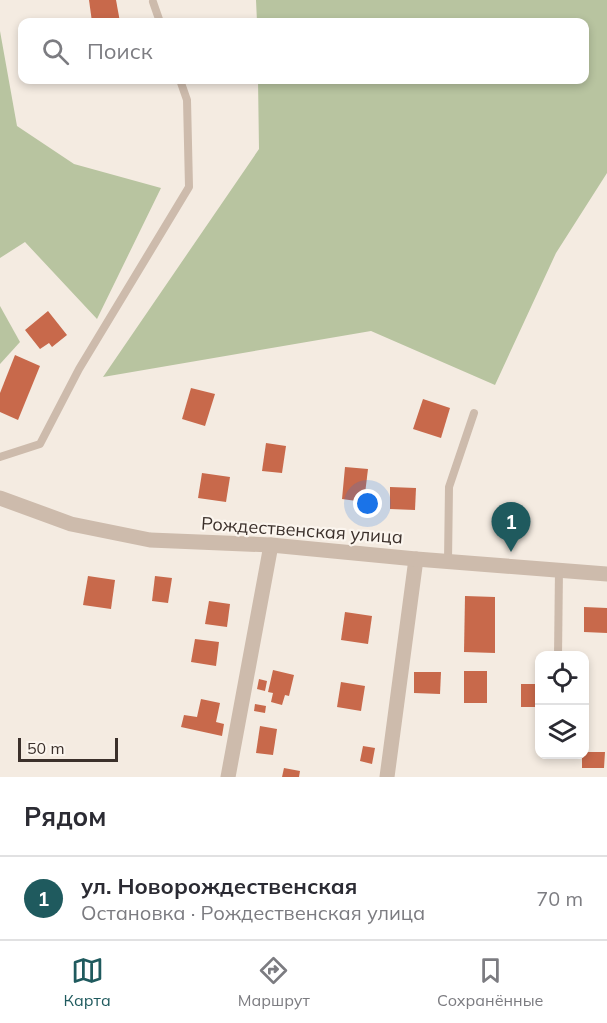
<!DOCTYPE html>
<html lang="ru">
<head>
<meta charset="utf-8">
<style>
	:root { --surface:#fff; --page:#f7f7f7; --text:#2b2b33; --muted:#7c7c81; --line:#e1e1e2; --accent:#1f5a5e }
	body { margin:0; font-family:Mulish,sans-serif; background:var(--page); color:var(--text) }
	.controls { position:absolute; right:18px; bottom:18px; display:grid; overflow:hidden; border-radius:12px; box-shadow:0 3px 9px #0003 }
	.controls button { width:54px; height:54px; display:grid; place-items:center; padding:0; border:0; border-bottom:2px solid var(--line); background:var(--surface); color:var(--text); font:30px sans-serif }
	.scale { position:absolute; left:18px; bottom:15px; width:100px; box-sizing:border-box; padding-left:6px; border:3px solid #3b302b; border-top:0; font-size:16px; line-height:21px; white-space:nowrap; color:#3b302b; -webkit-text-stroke:4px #fbf5ee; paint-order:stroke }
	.you { position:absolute; left:368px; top:504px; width:21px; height:21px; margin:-15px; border:4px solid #fff; border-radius:50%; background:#1a73e8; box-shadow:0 0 0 9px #1a73e833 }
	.badge { display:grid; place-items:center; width:39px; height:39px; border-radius:50%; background:var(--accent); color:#fff; font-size:20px; font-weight:700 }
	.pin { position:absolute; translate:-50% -50px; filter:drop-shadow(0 2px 3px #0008) }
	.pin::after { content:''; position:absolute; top:32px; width:21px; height:18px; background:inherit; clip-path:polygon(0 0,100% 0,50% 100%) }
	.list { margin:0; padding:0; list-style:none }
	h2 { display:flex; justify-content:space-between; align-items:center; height:78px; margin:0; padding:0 24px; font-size:26px }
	h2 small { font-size:20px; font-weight:400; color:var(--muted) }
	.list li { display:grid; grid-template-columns:39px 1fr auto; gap:18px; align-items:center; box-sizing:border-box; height:84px; padding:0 24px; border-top:2px solid var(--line) }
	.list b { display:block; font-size:22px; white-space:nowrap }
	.list p { margin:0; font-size:20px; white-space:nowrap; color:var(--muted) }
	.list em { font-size:20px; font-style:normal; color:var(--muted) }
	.icon { flex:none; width:33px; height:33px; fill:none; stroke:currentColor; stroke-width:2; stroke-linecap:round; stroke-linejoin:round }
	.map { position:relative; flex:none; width:607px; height:777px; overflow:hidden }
	.search { position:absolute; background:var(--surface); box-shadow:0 3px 9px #0003; left:18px; right:18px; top:18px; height:66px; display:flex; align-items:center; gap:15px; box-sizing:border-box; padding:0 21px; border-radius:12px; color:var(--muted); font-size:22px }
	.sheet { height:162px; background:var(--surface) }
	nav { display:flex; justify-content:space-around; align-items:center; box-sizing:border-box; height:84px; border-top:2px solid var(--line); background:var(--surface); font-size:16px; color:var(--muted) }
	nav a { display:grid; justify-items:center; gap:3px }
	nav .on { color:var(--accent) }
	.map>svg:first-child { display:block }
	.green { fill:#b8c4a0 }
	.building { fill:#c8694b }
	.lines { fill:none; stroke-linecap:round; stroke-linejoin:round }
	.service { stroke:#cdbbac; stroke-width:8 }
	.minor { stroke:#cdbbac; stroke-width:15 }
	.tertiary { stroke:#cdbbac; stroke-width:15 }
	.labels { text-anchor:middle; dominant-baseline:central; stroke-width:4.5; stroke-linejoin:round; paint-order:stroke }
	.street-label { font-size:18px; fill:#3b302b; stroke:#fbf5ee }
</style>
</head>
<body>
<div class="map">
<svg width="607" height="777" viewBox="0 0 607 777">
	<rect width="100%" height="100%" fill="#f4ebe1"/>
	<g class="green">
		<path d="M256,0H607V173L556,253L495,385L371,331L103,377L259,149L258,80H584V22H257Z"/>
		<path d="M0,31L17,126L74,164L161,188L97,319L25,242L0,258Z"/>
		<path d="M0,306L20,342L0,364Z"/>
	</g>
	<g class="building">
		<path d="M89,0H116L120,22H92Z"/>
		<path d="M48,311L67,335L52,347L49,343L40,349L25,330Z"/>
		<path d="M15,355L40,366L18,420L0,412V393Z"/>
		<path d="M191,388L215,394L205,426L182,419Z"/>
		<path d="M423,399L450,408L441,438L413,429Z"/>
		<path d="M266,443L286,446L282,473L262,471Z"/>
		<path d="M345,467L368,469L364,502L342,499Z"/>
		<path d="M202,473L230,477L226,502L198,498Z"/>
		<path d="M390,487L416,488L415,510L390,509Z"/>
		<path d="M88,576L115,580L111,609L83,605Z"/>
		<path d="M155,576L172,578L168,603L152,601Z"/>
		<path d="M465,596L495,597V653L464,652Z"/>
		<path d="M209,601L230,604L227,627L205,624Z"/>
		<path d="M584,607L607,608V633L584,632Z"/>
		<path d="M345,612L372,616L368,644L341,640Z"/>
		<path d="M195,639L219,642L216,666L191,662Z"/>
		<path d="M273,670L294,675L289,696L285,695L282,705L271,702L273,693L268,692Z"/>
		<rect x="464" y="671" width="23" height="32"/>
		<path d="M414,672H441L440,694L414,693Z"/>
		<path d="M259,679L267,681L265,691L257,689Z"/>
		<path d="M341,682L365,686L361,711L337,707Z"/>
		<rect x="521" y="684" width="19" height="23"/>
		<path d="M201,699L220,703L216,722L224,724L222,736L181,727L184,715L197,717Z"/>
		<path d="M255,704L266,706L265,713L254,711Z"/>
		<path d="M260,726L277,729L273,755L256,753Z"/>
		<path d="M363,746L375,748L372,764L360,761Z"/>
		<path d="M584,752H605L604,768H582V754H584Z"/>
		<path d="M284,768L300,771L299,777H282Z"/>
	</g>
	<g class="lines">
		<g class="service">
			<path d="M153,2L160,22"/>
			<path d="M0,457L40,444L79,369L189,187L187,100L180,80"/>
			<path d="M448,561L449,487L474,413"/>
			<path d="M558,656L559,570"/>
		</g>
		<g class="minor">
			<path d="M228,777L271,545"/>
			<path d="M387,777L416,559"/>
		</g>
		<path class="tertiary" d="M0,498L71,524L150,540L271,545L416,559L607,574"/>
	</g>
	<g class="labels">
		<g class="street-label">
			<text transform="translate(302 530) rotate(4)">Рождественская улица</text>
		</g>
	</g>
</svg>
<div class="controls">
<button><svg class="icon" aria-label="locate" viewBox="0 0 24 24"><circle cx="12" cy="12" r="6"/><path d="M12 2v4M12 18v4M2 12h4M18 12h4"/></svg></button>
<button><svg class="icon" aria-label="layers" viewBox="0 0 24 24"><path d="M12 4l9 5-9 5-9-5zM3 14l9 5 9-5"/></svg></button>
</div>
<div class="scale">50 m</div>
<div class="you"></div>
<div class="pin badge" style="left:511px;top:552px">1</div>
<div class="search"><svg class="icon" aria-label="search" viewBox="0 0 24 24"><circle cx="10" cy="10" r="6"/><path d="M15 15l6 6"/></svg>Поиск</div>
</div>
<section class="sheet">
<h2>Рядом<small></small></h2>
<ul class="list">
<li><span class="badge">1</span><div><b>ул. Новорождественская</b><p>Остановка · Рождественская улица</p></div><em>70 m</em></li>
</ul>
</section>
<nav>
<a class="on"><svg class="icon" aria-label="map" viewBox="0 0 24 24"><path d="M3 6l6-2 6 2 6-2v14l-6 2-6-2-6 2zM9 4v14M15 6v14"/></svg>Карта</a>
<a><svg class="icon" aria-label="directions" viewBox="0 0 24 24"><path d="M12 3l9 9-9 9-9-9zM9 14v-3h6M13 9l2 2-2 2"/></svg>Маршрут</a>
<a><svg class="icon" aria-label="saved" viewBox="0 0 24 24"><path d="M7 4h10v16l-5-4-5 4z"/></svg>Сохранённые</a>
</nav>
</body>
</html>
